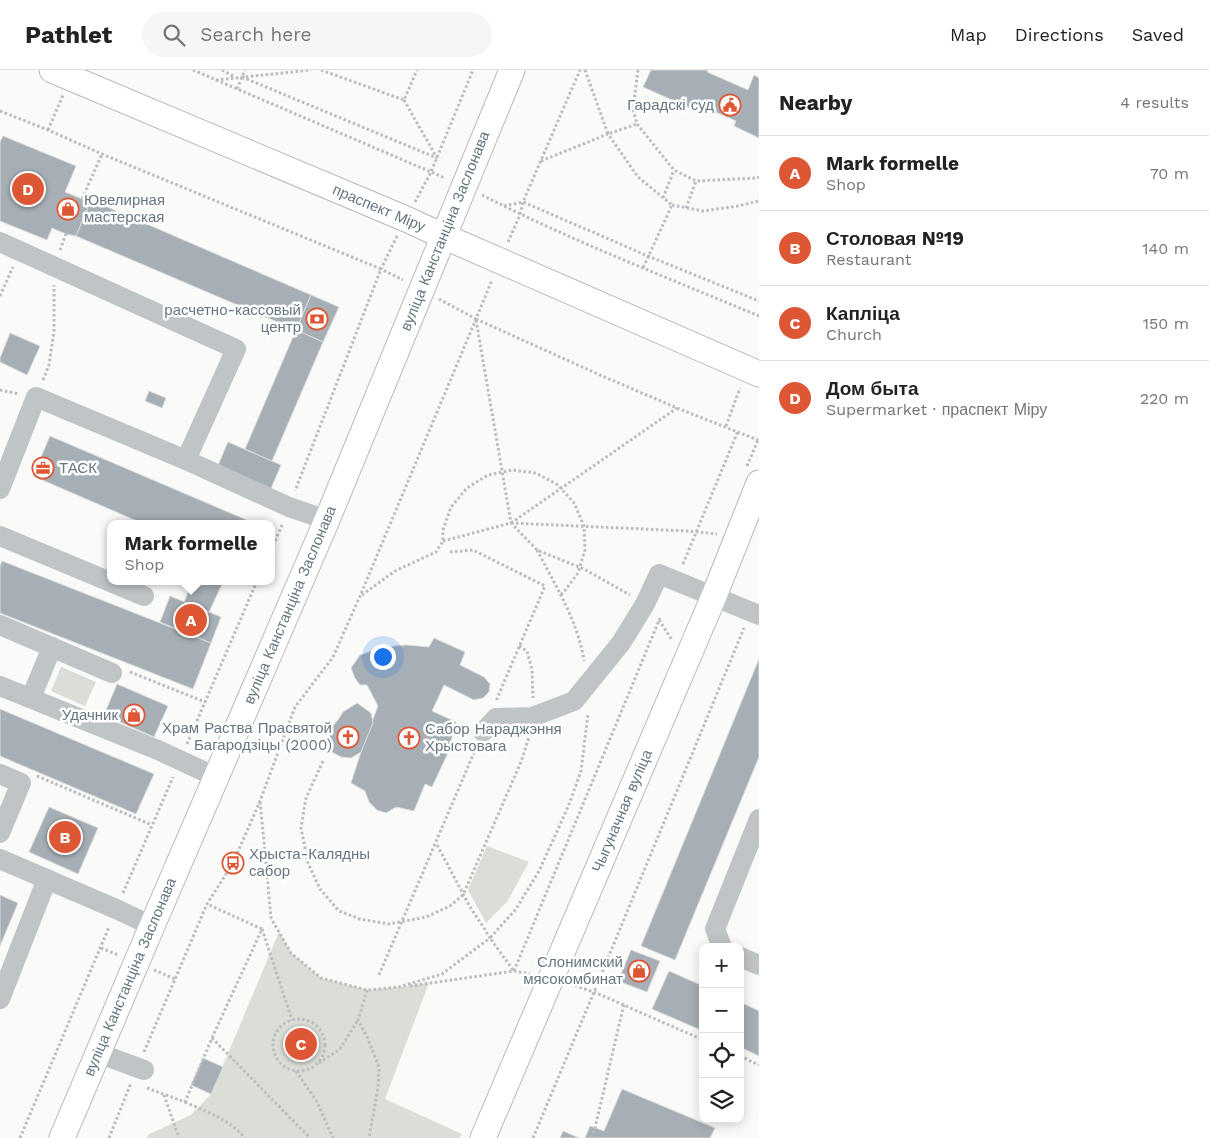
<!DOCTYPE html>
<html lang="en">
<head>
<meta charset="utf-8">
<style>
	:root { --surface:#fff; --page:#f6f6f6; --text:#222; --muted:#767676; --line:#e0e0e0; --accent:#dd5735 }
	body { margin:0; font-family:"Work Sans",sans-serif; background:var(--page); color:var(--text) }
	.controls { position:absolute; right:15px; bottom:15px; display:grid; overflow:hidden; border-radius:10px; box-shadow:0 2px 12px #0003 }
	.controls button { width:45px; height:45px; display:grid; place-items:center; padding:0; border:0; border-bottom:1px solid var(--line); background:var(--surface); color:var(--text); font:25px sans-serif }
	.you { position:absolute; left:382px; top:586px; width:18px; height:18px; margin:-12px; border:4px solid #fff; border-radius:50%; background:#1a73e8; box-shadow:0 0 0 8px #1a73e833 }
	.badge { display:grid; place-items:center; width:32px; height:32px; border-radius:50%; background:var(--accent); color:#fff; font-size:16px; font-weight:700 }
	.pin { position:absolute; translate:-50% -50%; border:2px solid #fff; box-shadow:0 1px 5px #0006 }
	.popup { position:absolute; left:107px; top:450px; width:168px; height:65px; box-sizing:border-box; display:grid; place-content:center; border-radius:10px; background:var(--surface); filter:drop-shadow(0 1px 4px #0005); font-size:16px; white-space:nowrap; color:var(--muted) }
	.popup b { font-size:19px; color:var(--text) }
	.popup::after { content:''; position:absolute; left:50%; top:100%; margin-left:-10px; border:10px solid transparent; border-top-color:var(--surface) }
	.list { margin:0; padding:0; list-style:none }
	h2 { display:flex; justify-content:space-between; align-items:center; height:65px; margin:0; padding:0 20px; font-size:21px }
	h2 small { font-size:16px; font-weight:400; color:var(--muted) }
	.list li { display:grid; grid-template-columns:32px 1fr auto; gap:15px; align-items:center; box-sizing:border-box; height:75px; padding:0 20px; border-top:1px solid var(--line) }
	.list b { display:block; font-size:19px; white-space:nowrap }
	.list p { margin:0; font-size:16px; white-space:nowrap; color:var(--muted) }
	.list em { font-size:16px; font-style:normal; color:var(--muted) }
	.icon { flex:none; width:28px; height:28px; fill:none; stroke:currentColor; stroke-width:2; stroke-linecap:round; stroke-linejoin:round }
	.map { position:relative; flex:none; width:759px; height:1068px; overflow:hidden }
	header { display:flex; align-items:center; gap:30px; box-sizing:border-box; height:70px; padding:0 25px; background:var(--surface); border-bottom:1px solid var(--line) }
	header strong { font-size:24px }
	nav { display:flex; gap:28px; margin-inline-start:auto; font-size:18px }
	.search { width:350px; height:45px; background:var(--page); display:flex; align-items:center; gap:12px; box-sizing:border-box; padding:0 18px; border-radius:28px; color:var(--muted); font-size:19px }
	main { display:flex }
	aside { flex:1; background:var(--surface) }
	.map>svg:first-child { display:block }
	.green { fill:#daded7 }
	.building { fill:#a6afb5; stroke:#dcdcda }
	.lines { fill:none; stroke-linecap:round; stroke-linejoin:round }
	.major-casing { stroke:#b5babe; stroke-width:27 }
	.path { stroke:#babdc0; stroke-width:3; stroke-dasharray:2.5 2.5; stroke-linecap:butt }
	.minor { stroke:#bfc4c7; stroke-width:20 }
	.major { stroke:#fff; stroke-width:25 }
	.labels { text-anchor:middle; dominant-baseline:central; stroke-width:5; stroke-linejoin:round; paint-order:stroke }
	.poi-label { font-size:15px; fill:#667681; stroke:#fff; text-anchor:end }
	.street-label { font-size:15px; fill:#667681; stroke:#fff }
</style>
</head>
<body>
<header>
<strong>Pathlet</strong>
<div class="search"><svg class="icon" aria-label="search" viewBox="0 0 24 24"><circle cx="10" cy="10" r="6"/><path d="M15 15l6 6"/></svg>Search here</div>
<nav><a>Map</a><a>Directions</a><a>Saved</a></nav>
</header>
<main>
<div class="map">
<svg width="759" height="1068" viewBox="0 0 759 1068">
	<rect width="100%" height="100%" fill="#fafaf8"/>
	<g class="green">
		<path d="M61,597L96,612L85,636L51,621Z"/>
		<path d="M487,776L529,792L507,832L486,853L468,820Z"/>
		<path d="M279,862L291,883L321,908L367,920L399,917L429,913L385,1029L462,1064L460,1068H147L149,1064L191,1045L211,1024Z"/>
	</g>
	<g class="building">
		<path d="M651,0H708L707,2L748,20L754,5L759,8V68L734,56L736,51L693,32L690,38L643,17Z"/>
		<path d="M3,66L76,96L65,122L82,129L91,130L76,166L66,164L52,158L47,170L0,151V72Z"/>
		<path d="M91,130L311,225L296,260L76,166Z"/>
		<path d="M311,225L339,237L323,272L296,260Z"/>
		<path d="M296,260L323,272L272,391L245,379Z"/>
		<path d="M10,263L40,276L27,305L0,292V288Z"/>
		<path d="M149,321L166,328L162,338L145,331Z"/>
		<path d="M50,366L256,454H144L33,406Z"/>
		<path d="M228,372L281,395L269,423L216,400Z"/>
		<path d="M2,491L211,573L193,619L0,543V496Z"/>
		<path d="M193,511L223,512L209,542L184,532Z"/>
		<path d="M170,526L221,547L211,573L160,552Z"/>
		<path d="M434,568L465,582L460,595L484,607L490,614L489,622L483,628L474,630L444,615L432,641L456,652L447,685L432,717L425,714L414,741L396,737L386,743L377,740L369,732L365,721L351,713L361,682L378,636L367,615H360L355,608L351,598L360,585L383,577L406,575L429,577Z"/>
		<path d="M759,589V687L675,890L641,876Z"/>
		<path d="M117,614L168,636L154,667L104,645Z"/>
		<path d="M357,633L371,643L373,653L361,682L351,688L341,687L332,682L328,675L330,659L338,650L343,642Z"/>
		<path d="M0,639L154,704L136,744L0,686Z"/>
		<path d="M49,737L98,758L78,804L29,782Z"/>
		<path d="M0,825L18,833L0,876Z"/>
		<path d="M631,880L660,891L647,922L618,911Z"/>
		<path d="M669,901L703,916V961L652,939Z"/>
		<path d="M740,932L759,941V986L740,977Z"/>
		<circle cx="301" cy="974" r="10"/>
		<path d="M203,988L223,997L211,1024L191,1015Z"/>
		<path d="M622,1019L715,1058L710,1068H585L590,1056L604,1061Z"/>
		<path d="M563,1061L579,1068H560Z"/>
	</g>
	<g class="lines">
		<g class="major-casing">
			<g id="major">
				<path d="M52,0L406,149L443,166L759,304"/>
				<path d="M62,1068L152,856L327,450L512,0"/>
				<path d="M483,1068L714,526L759,413"/>
			</g>
		</g>
		<g class="path">
			<path d="M193,0L431,102L473,0"/>
			<path d="M222,0L235,7"/>
			<path d="M321,0L404,30L417,0"/>
			<path d="M585,0L608,64L637,54"/>
			<path d="M638,0L633,39L637,54L674,100L696,111L757,108L759,107"/>
			<path d="M242,7L437,88"/>
			<path d="M216,10L311,0"/>
			<path d="M237,19L245,0"/>
			<path d="M404,30L437,88"/>
			<path d="M0,41L48,60L102,84L381,199L295,421"/>
			<path d="M48,60L63,25"/>
			<path d="M541,91L608,64L638,107L672,135L643,198"/>
			<path d="M482,125C572,171 666,207 759,246"/>
			<path d="M663,128L674,100"/>
			<path d="M82,129L102,84"/>
			<path d="M415,132L431,102L445,108"/>
			<path d="M672,135L703,141L738,136L759,131"/>
			<path d="M504,136L523,132L648,186L759,231"/>
			<path d="M686,138L696,111"/>
			<path d="M397,166L381,199L403,210"/>
			<path d="M508,172L520,145L523,132L580,0"/>
			<path d="M60,180L66,164"/>
			<path d="M0,226L13,197"/>
			<path d="M439,229L476,249L492,210"/>
			<path d="M476,249L600,305L677,338L758,370"/>
			<path d="M476,250L511,453"/>
			<path d="M43,310L49,295L54,261V215"/>
			<path d="M0,320L19,324"/>
			<path d="M726,356L740,318"/>
			<path d="M747,396L758,370"/>
			<path d="M511,453L687,461L717,464"/>
			<path d="M511,453L677,338"/>
			<path d="M443,471L511,453L537,480L584,499L630,525"/>
			<path d="M271,480L283,453"/>
			<path d="M537,480C555,515 578,551 584,591"/>
			<path d="M450,482L473,480L545,516L496,631"/>
			<path d="M683,494L738,361"/>
			<path d="M362,525L395,501L436,482L443,471V460L451,437L467,418L488,405L512,400L536,403L558,415L574,433L584,456L585,480L578,503L563,523L560,525"/>
			<path d="M659,550L672,570"/>
			<path d="M519,576L527,581L532,600L533,628"/>
			<path d="M130,602L205,632"/>
			<path d="M187,674L257,511"/>
			<path d="M323,691L306,728L301,758L308,793L320,819L339,841L360,849L389,854L426,847L450,836L463,825L521,692L530,664"/>
			<path d="M37,706L152,755"/>
			<path d="M260,732L266,792L271,848L291,883L321,908L367,920L399,917L442,904L490,868L484,858L470,837L436,773"/>
			<path d="M123,823L173,707"/>
			<path d="M262,859L292,950"/>
			<path d="M101,878L118,885"/>
			<path d="M154,900L175,909"/>
			<path d="M513,900L490,868L516,839L539,801L559,757L570,732L581,701L588,644"/>
			<path d="M514,901L660,548"/>
			<path d="M379,905L476,678"/>
			<path d="M570,914L594,922L703,970"/>
			<path d="M410,916L514,901L530,904"/>
			<path d="M367,920L358,950L367,967L379,997L378,1018L369,1068"/>
			<circle cx="299" cy="975" r="26"/>
			<path d="M212,968L310,1068"/>
			<path d="M144,982L207,834L233,793L260,731L295,637L333,587L360,526L476,249"/>
			<path d="M740,986L759,995"/>
			<path d="M319,993L340,979L358,950"/>
			<path d="M296,1001L317,1032L333,1068"/>
			<path d="M147,1018L185,1032L212,968L262,859L207,834"/>
			<path d="M164,1025L179,1068"/>
			<path d="M185,1032C207,1042 229,1049 245,1068"/>
			<path d="M20,1068L109,857"/>
			<path d="M109,1068L131,1013"/>
			<path d="M533,1068L594,922L744,558"/>
			<path d="M591,1068L595,1058L624,934"/>
		</g>
		<g class="minor">
			<path d="M0,172L236,279L186,390"/>
			<path d="M0,419L36,327L186,390L289,437L327,450"/>
			<path d="M0,466L144,526"/>
			<path d="M0,555L112,603"/>
			<path d="M0,616L158,680L216,707"/>
			<path d="M31,628L52,577"/>
			<path d="M483,662L496,648L532,647L574,631L621,573L645,534L659,504L759,545"/>
			<path d="M0,704L21,713L0,763"/>
			<path d="M0,789L116,839L152,856"/>
			<path d="M722,877L715,859L759,749"/>
			<path d="M740,887L759,895"/>
			<path d="M0,929L47,809"/>
			<path d="M98,983L144,1000"/>
		</g>
		<use href="#major" class="major"/>
	</g>
	<defs>
		<g id="civic-ring" transform="scale(1.125)"><circle r="9.5" fill="#fff" stroke="#dd5735" stroke-width="1.5"/><path d="M-.6-6.5H3V-4.5H.6V-3L4-1V1h2V6H-6V1h2V-1L-.6-3ZM-1.2 2.5V6h2.4V2.5Z" fill="#dd5735"/></g>
		<g id="shop-ring" transform="scale(1.125)"><circle r="9.5" fill="#fff" stroke="#dd5735" stroke-width="1.5"/><path d="M-5-2.5h2.3a2.7 3.5 0 0 1 5.4 0H5L5.5 6h-11ZM-1.5-2.5h3a1.5 2.3 0 0 0-3 0Z" fill="#dd5735"/></g>
		<g id="bank-ring" transform="scale(1.125)"><circle r="9.5" fill="#fff" stroke="#dd5735" stroke-width="1.5"/><path d="M-6-4H6V4H-6ZM0-2.3a2.3 2.3 0 1 0 0 4.6a2.3 2.3 0 1 0 0-4.6Z" fill="#dd5735"/></g>
		<g id="office-ring" transform="scale(1.125)"><circle r="9.5" fill="#fff" stroke="#dd5735" stroke-width="1.5"/><path d="M-6-3h4V-5.5h4V-3h4V5H-6ZM-1-4.5V-3h2v-1.5ZM-6 0V1H6V0Z" fill="#dd5735"/></g>
		<g id="church-ring" transform="scale(1.125)"><circle r="9.5" fill="#fff" stroke="#dd5735" stroke-width="1.5"/><path d="M-1.2-6h2.4v3.5h3.3v2.4h-3.3V6h-2.4V-.1h-3.3v-2.4h3.3Z" fill="#dd5735"/></g>
		<g id="bus-ring" transform="scale(1.125)"><circle r="9.5" fill="#fff" stroke="#dd5735" stroke-width="1.5"/><path d="M-5-6H5V4H4V6H2V4H-2V6H-4V4H-5ZM-3.5-4V0h7V-4ZM-3.5 1.2v1.5H-2V1.2ZM2 1.2v1.5H3.5V1.2Z" fill="#dd5735"/></g>
	</defs>
	<g fill-rule="evenodd">
		<use href="#civic-ring" x="730" y="35"/>
		<use href="#shop-ring" x="68" y="139"/>
		<use href="#bank-ring" x="317" y="249"/>
		<use href="#office-ring" x="43" y="398"/>
		<use href="#shop-ring" x="134" y="645"/>
		<use href="#church-ring" x="348" y="667"/>
		<use href="#church-ring" x="409" y="668"/>
		<use href="#bus-ring" x="233" y="793"/>
		<use href="#shop-ring" x="639" y="901"/>
	</g>
	<g class="labels">
		<g class="poi-label">
			<text x="714" y="35">Гарадскі суд</text>
			<text x="84" y="130" text-anchor="start">Ювелирная<tspan x="84" dy="17">мастерская</tspan></text>
			<text x="301" y="240">расчетно-кассовый<tspan x="301" dy="17">центр</tspan></text>
			<text x="59" y="398" text-anchor="start">ТАСК</text>
			<text x="118" y="645">Удачник</text>
			<text x="332" y="658">Храм Раства Прасвятой<tspan x="332" dy="17">Багародзіцы (2000)</tspan></text>
			<text x="425" y="659" text-anchor="start">Сабор Нараджэння<tspan x="425" dy="17">Хрыстовага</tspan></text>
			<text x="249" y="784" text-anchor="start">Хрыста-Калядны<tspan x="249" dy="17">сабор</tspan></text>
			<text x="623" y="892">Слонимский<tspan x="623" dy="17">мясокомбинат</tspan></text>
		</g>
		<g class="street-label">
			<text transform="translate(379 138) rotate(23)">праспект Міру</text>
			<text transform="translate(445 161) rotate(-68)">вуліца Канстанціна Заслонава</text>
			<text transform="translate(290 535) rotate(-67)">вуліца Канстанціна Заслонава</text>
			<text transform="translate(622 741) rotate(-67)">Чыгуначная вуліца</text>
			<text transform="translate(130 907) rotate(-67)">вуліца Канстанціна Заслонава</text>
		</g>
	</g>
</svg>
<div class="controls">
<button>+</button>
<button>−</button>
<button><svg class="icon" aria-label="locate" viewBox="0 0 24 24"><circle cx="12" cy="12" r="6"/><path d="M12 2v4M12 18v4M2 12h4M18 12h4"/></svg></button>
<button><svg class="icon" aria-label="layers" viewBox="0 0 24 24"><path d="M12 4l9 5-9 5-9-5zM3 14l9 5 9-5"/></svg></button>
</div>
<div class="you"></div>
<div class="pin badge" style="left:191px;top:550px">A</div>
<div class="popup"><b>Mark formelle</b>Shop</div>
<div class="pin badge" style="left:65px;top:767px">B</div>
<div class="pin badge" style="left:301px;top:974px">C</div>
<div class="pin badge" style="left:28px;top:119px">D</div>
</div>
<aside>
<h2>Nearby<small>4 results</small></h2>
<ul class="list">
<li><span class="badge">A</span><div><b>Mark formelle</b><p>Shop</p></div><em>70 m</em></li>
<li><span class="badge">B</span><div><b>Столовая №19</b><p>Restaurant</p></div><em>140 m</em></li>
<li><span class="badge">C</span><div><b>Капліца</b><p>Church</p></div><em>150 m</em></li>
<li><span class="badge">D</span><div><b>Дом быта</b><p>Supermarket · праспект Міру</p></div><em>220 m</em></li>
</ul>
</aside>
</main>
</body>
</html>
